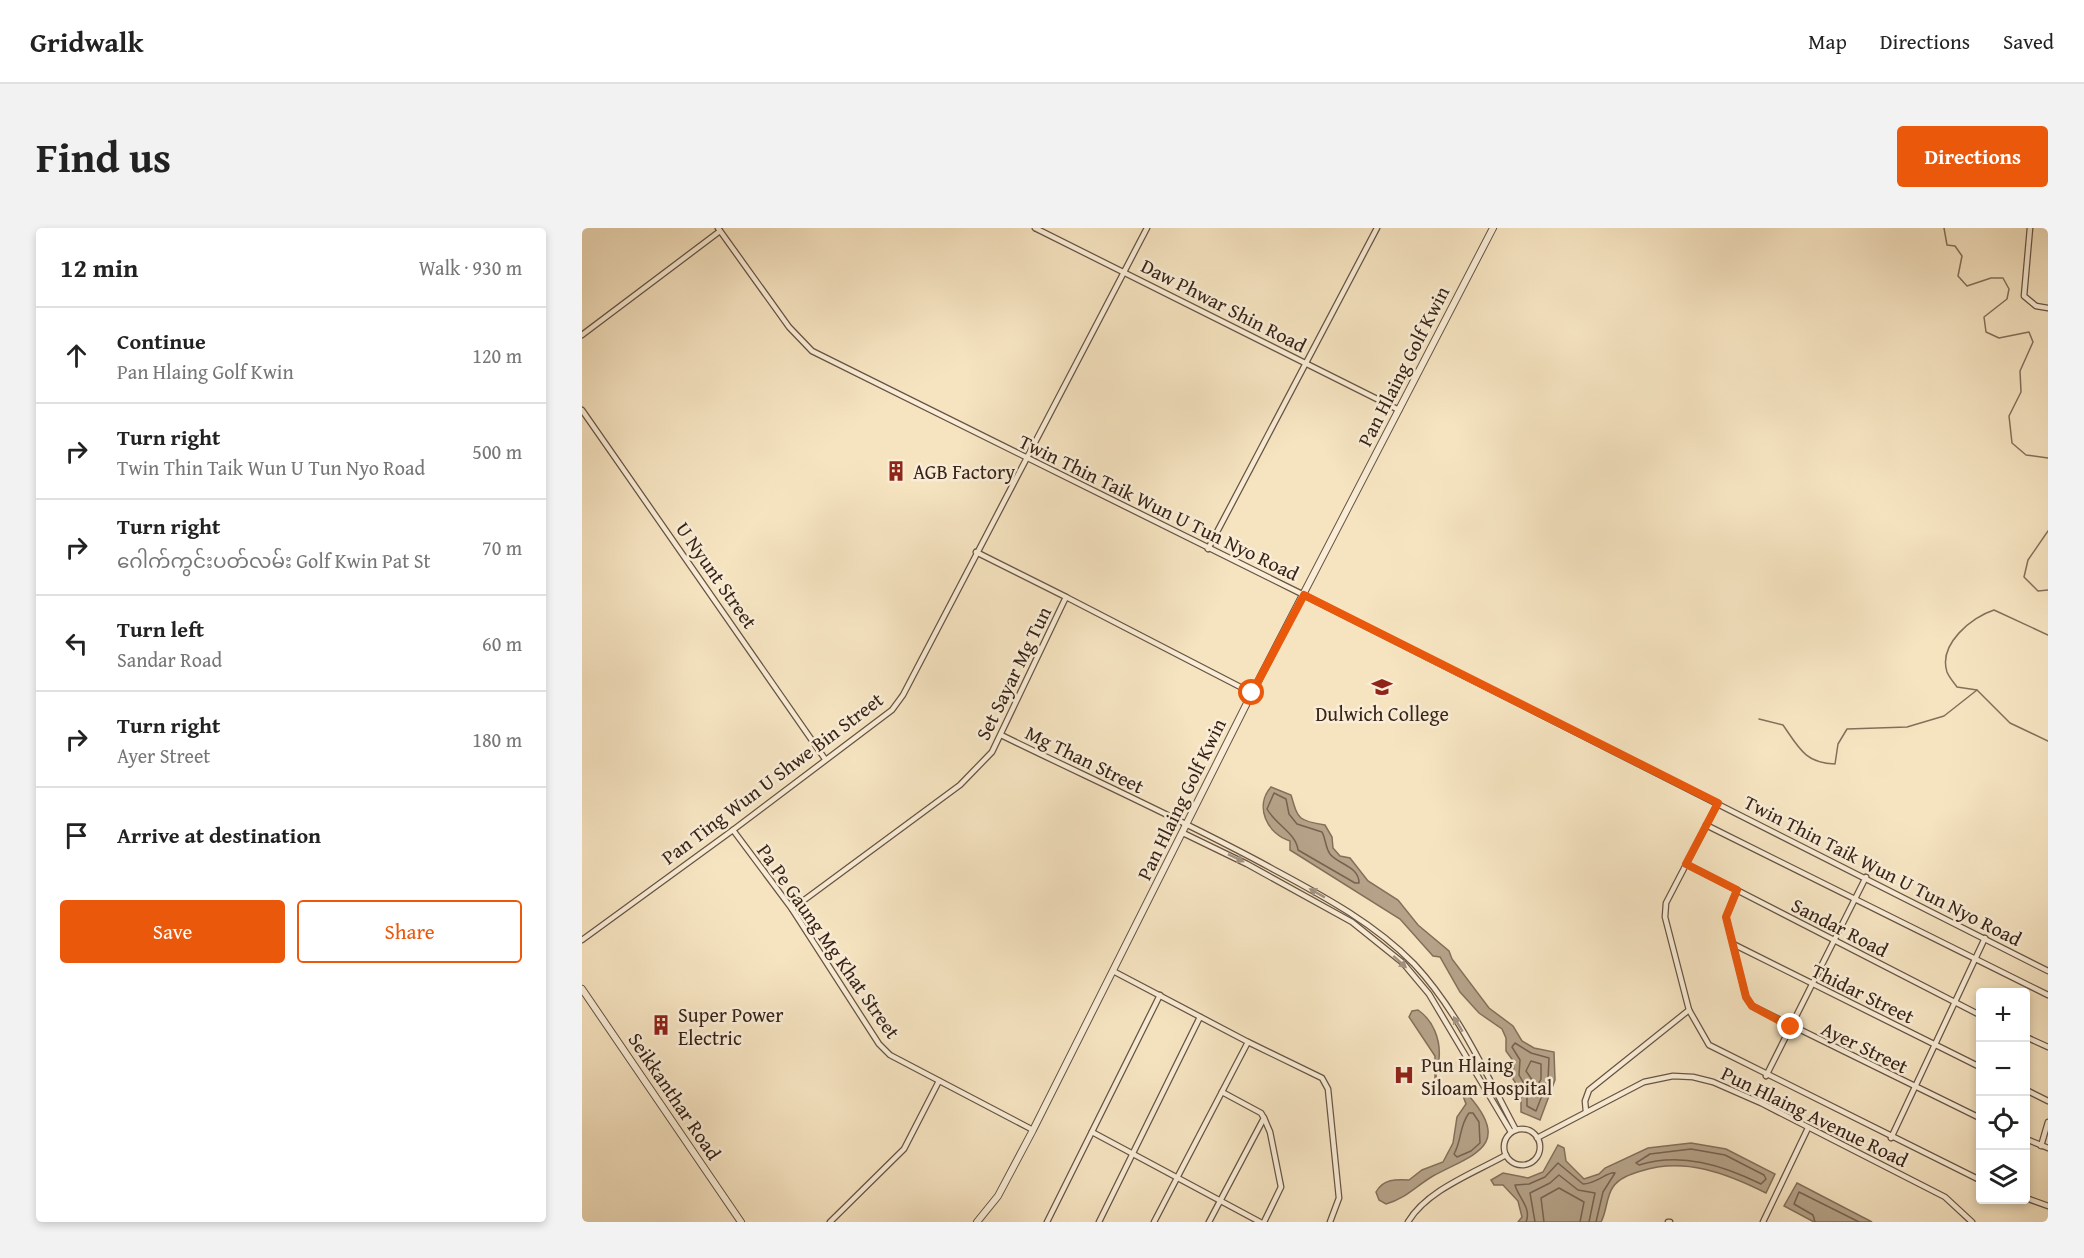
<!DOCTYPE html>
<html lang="en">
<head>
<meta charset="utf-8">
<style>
	:root { --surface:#fff; --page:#f2f2f2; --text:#222; --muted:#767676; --line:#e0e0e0; --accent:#ea580c }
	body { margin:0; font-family:"Gentium Book Plus","Noto Sans Myanmar",serif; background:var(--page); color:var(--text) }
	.controls { position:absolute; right:18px; bottom:18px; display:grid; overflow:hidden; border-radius:6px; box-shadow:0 3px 9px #0003 }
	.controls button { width:54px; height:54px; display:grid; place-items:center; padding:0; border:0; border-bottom:2px solid var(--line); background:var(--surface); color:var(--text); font:30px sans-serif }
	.stop { position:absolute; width:18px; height:18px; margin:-14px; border:4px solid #ea580c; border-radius:50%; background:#fff }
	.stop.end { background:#ea580c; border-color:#fff; box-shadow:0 2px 6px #0008 }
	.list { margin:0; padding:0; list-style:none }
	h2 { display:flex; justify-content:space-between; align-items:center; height:78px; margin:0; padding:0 24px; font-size:26px }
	h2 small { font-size:20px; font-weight:400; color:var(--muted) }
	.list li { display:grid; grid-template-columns:39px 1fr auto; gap:18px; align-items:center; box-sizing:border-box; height:96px; padding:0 24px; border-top:2px solid var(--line) }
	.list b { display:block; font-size:22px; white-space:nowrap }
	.list p { margin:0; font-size:20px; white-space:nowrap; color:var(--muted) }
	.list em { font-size:20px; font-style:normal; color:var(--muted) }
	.actions { display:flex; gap:12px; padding:18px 24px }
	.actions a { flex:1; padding:14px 0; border:2px solid var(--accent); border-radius:6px; text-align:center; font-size:21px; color:var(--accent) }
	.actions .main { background:var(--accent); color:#fff }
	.icon { flex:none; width:33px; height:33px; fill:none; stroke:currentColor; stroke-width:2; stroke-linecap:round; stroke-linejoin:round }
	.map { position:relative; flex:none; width:1466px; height:994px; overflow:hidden; border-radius:6px }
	header { display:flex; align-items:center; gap:36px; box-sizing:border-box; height:84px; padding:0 30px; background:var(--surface); border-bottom:2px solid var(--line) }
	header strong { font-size:28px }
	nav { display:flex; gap:33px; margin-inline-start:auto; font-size:21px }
	.intro { display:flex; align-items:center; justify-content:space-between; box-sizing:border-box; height:144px; padding:0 36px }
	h1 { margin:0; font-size:42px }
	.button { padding:15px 27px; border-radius:6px; background:var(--accent); color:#fff; font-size:21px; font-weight:700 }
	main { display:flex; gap:36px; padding:0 36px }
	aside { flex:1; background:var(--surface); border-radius:6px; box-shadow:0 3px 9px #0003 }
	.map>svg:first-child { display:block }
	.water { fill:#b5a288; stroke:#836f5b; stroke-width:1.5 }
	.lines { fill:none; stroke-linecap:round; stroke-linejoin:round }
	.shore { stroke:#766250; stroke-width:1.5 }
	.stream { stroke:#836f5b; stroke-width:1.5 }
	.minor-casing { stroke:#685342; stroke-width:7 }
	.tertiary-casing { stroke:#685342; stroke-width:8 }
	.minor { stroke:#f9edd7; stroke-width:4.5 }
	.tertiary { stroke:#f9edd7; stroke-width:6 }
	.oneway { fill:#a29281 }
	.route { stroke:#ea580c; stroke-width:8 }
	.labels { text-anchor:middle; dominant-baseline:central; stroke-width:5; stroke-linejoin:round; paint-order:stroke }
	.street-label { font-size:20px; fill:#382318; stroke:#f9edd7 }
	.poi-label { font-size:20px; fill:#382318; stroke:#f9edd7; text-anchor:start }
</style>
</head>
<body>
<header>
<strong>Gridwalk</strong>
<nav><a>Map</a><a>Directions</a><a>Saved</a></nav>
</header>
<div class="intro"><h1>Find us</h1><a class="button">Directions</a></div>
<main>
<aside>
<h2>12 min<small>Walk · 930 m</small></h2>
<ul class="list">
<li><svg class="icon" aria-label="ahead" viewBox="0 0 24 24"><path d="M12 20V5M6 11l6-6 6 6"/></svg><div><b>Continue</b><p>Pan Hlaing Golf Kwin</p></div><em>120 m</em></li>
<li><svg class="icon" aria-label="right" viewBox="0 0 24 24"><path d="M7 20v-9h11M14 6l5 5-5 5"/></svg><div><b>Turn right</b><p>Twin Thin Taik Wun U Tun Nyo Road</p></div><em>500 m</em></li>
<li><svg class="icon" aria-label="right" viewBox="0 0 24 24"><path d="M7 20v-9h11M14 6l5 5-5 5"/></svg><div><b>Turn right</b><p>ဂေါက်ကွင်းပတ်လမ်း Golf Kwin Pat St</p></div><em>70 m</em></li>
<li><svg class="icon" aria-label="left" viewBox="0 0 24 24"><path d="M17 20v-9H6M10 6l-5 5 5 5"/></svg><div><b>Turn left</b><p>Sandar Road</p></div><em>60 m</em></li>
<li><svg class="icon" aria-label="right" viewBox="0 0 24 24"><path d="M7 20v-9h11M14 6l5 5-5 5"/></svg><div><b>Turn right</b><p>Ayer Street</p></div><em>180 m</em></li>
<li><svg class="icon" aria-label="arrive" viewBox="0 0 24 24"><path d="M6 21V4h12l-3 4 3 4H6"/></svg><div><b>Arrive at destination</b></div></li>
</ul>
<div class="actions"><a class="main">Save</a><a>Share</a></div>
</aside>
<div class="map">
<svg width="1466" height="994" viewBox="0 0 1466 994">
	<rect width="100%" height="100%" fill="#f6e4c1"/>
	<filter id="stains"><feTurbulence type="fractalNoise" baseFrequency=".00333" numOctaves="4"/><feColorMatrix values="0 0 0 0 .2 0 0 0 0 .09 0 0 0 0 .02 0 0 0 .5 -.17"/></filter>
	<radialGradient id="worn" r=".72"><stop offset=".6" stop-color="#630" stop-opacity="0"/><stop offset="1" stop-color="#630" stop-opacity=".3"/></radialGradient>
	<g class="water">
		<path d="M689,559L709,567C716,591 716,593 743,597L750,609L751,620L758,628L768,630L786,653L816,672L836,697L867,723L870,731L907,780L931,798L940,813L952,820L972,824L973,852L958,892L939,884V863L931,851L932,834L924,823V810L920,801L897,785L878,764L858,729L851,728L818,691L708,622V613C685,606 672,578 689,559Z"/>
		<path d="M836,782C851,792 859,812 857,831C856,838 852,845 855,853C862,867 879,859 887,868C932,919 889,927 851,948C834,958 823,971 804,976L797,972L794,964C801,951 814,951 827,952L840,942L861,934L871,915L875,889L884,876L881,868L862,866L853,853V828L827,789L830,783Z"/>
		<path d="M1109,915L1144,921L1193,946L1184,965C1144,945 1102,929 1059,943C1049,946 1037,950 1031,959C1024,969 1025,983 1019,994H936L940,989L936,973L921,957H912L909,952L921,945L946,950L961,944L976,917L982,920L984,933L1002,951L1017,946L1023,940L1066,920Z"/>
		<path d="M1215,955L1290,994H1232L1202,978Z"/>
	</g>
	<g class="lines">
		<g class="shore">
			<path d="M692,565L704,571L707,586L715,596L740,604C744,611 743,619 748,626C757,637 777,638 777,655H773L716,622C714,605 694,597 685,581Z"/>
			<path d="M933,815L949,825L967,830L966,852L954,883L945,878V861L937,847L938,832L930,819Z"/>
			<path d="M949,833L959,836V851L955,859L944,843Z"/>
			<path d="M887,885H891L897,894L898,915L889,923L875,929L872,926C880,912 877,898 887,885Z"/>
			<path d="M1109,921L1143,927L1182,947L1184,951L1179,956C1140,937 1099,924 1057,937L1054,935L1068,926Z"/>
			<path d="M944,994C950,980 936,969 933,957L947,956L963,949L976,935L1001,956C1014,956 1026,943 1033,945L1021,964L1014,994"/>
			<path d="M953,994L948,965L968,955L977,947L996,962L1013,965L1007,994"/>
			<path d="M962,994L959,970L977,960L1002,974L998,994"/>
			<path d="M1233,994L1231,987L1212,976L1217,964L1277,994"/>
		</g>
		<g class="stream">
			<path d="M1362,0L1365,17L1373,18L1380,28L1376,48L1385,58L1409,50H1421L1427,61L1425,71L1402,89L1404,104L1417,110L1447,104L1451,114L1438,143L1439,164L1427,188L1430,215L1444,227L1466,230"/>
			<path d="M1466,303L1446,332L1442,349L1456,363L1466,362"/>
			<path d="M1466,407L1412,382C1390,389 1356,416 1365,444C1367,449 1372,455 1375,459L1395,462L1428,495L1466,513"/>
			<path d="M1177,491L1201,497C1217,520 1223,535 1253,536L1256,516L1265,501L1325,499L1362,488L1395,462"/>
		</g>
		<g class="minor-casing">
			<g id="minor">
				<path d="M136,0L207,99L230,123L722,367L1466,743"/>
				<path d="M453,0L817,182"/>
				<path d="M1448,0L1442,68L1454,78L1466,80"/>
				<path d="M0,107L138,3"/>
				<path d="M0,182L243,531"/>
				<path d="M626,321L795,0"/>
				<path d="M484,369L670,465"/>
				<path d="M419,507C509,551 601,592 689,640C739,667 791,694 832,736C876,783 904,846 934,902"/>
				<path d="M1136,575L1084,675L1083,689L1107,782L1127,817L1398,952"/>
				<path d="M1124,597L1466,767"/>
				<path d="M151,602L210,681L297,816L308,827L451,902"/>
				<path d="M601,605L665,636L770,694L821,735L847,766L929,904"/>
				<path d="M1104,636L1398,787"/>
				<path d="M1155,662L1144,689L1164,769L1170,778L1398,890"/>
				<path d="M210,681L378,557L410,524L484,369L394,324"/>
				<path d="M0,712L151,602L310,482L321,467L565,0"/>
				<path d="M1151,716L1398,839"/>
				<path d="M531,743L666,814L572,994"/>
				<path d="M1444,809L1466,819"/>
				<path d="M666,814L740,850L746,861L757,970L748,994"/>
				<path d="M1184,848L1284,649"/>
				<path d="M1444,862L1466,873"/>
				<path d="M1004,884L1003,873L1007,862L1107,782"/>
				<circle cx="940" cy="919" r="18"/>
				<path d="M510,904L678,994"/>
				<path d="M955,910L1062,854L1091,848L1111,849L1131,854L1179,875L1363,969L1390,994"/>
				<path d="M1309,910L1403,710"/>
				<path d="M1444,911L1466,920"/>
				<path d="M1459,918L1466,894"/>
				<path d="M1444,970L1466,978"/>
				<path d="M248,994L322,921L357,853"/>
				<path d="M465,994L578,767"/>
				<path d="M517,994L618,789"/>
				<path d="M627,994L682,890L679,885L640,864"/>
				<path d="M682,994L699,959L688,904L682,890"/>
				<path d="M826,994C845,962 892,945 924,927"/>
				<path d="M1086,994H1088"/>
				<path d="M1181,994L1226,900"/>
			</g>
		</g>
		<g class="tertiary-casing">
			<g id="tertiary">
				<path d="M0,761L159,994"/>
				<path d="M395,994L416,968L451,902L670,465L911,0"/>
			</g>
		</g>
		<use href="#minor" class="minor"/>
		<use href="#tertiary" class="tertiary"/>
	</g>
	<defs><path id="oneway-solid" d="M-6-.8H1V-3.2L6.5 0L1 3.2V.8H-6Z" transform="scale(1.5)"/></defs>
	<g class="oneway">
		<use href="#oneway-solid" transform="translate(654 630) rotate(26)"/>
		<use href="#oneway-solid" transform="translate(735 665) rotate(-151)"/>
		<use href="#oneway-solid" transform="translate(818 734) rotate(42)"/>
		<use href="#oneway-solid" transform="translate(876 796) rotate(-121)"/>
	</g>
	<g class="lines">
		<path class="route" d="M670,465L722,367L1136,575L1104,636L1155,662L1144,689L1164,769L1170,778L1209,799"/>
	</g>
	<defs>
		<g id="building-bare" transform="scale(1.62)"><path d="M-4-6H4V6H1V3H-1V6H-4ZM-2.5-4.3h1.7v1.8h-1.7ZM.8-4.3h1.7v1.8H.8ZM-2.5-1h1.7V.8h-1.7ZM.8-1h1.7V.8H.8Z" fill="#8f2418" stroke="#f9edd7" stroke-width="2.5" paint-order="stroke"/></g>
		<g id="university-bare" transform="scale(1.62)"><path d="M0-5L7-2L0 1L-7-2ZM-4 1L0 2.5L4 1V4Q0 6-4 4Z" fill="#8f2418" stroke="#f9edd7" stroke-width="2.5" paint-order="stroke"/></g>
		<g id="hospital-bare" transform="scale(1.62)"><path d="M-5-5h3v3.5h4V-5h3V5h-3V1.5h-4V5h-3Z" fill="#8f2418" stroke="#f9edd7" stroke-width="2.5" paint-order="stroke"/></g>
	</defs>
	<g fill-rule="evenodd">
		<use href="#building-bare" x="314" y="243"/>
		<use href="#university-bare" x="800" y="459"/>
		<use href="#building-bare" x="79" y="797"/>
		<use href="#hospital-bare" x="822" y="847"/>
	</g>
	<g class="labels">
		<g class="street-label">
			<text transform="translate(642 77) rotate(27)">Daw Phwar Shin Road</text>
			<text transform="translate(821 138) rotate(-63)">Pan Hlaing Golf Kwin</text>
			<text transform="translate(577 279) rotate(26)">Twin Thin Taik Wun U Tun Nyo Road</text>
			<text transform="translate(135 347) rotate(55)">U Nyunt Street</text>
			<text transform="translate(431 445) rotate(-64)">Set Sayar Mg Tun</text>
			<text transform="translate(503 531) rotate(26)">Mg Than Street</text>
			<text transform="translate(190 550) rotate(-37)">Pan Ting Wun U Shwe Bin Street</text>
			<text transform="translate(599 571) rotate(-64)">Pan Hlaing Golf Kwin</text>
			<text transform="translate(1301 642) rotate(27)">Twin Thin Taik Wun U Tun Nyo Road</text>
			<text transform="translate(1258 699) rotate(27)">Sandar Road</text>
			<text transform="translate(247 713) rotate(55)">Pa Pe Gaung Mg Khat Street</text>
			<text transform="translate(1281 765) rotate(26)">Thidar Street</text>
			<text transform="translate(1283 819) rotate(26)">Ayer Street</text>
			<text transform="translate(93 868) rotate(56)">Seikkanthar Road</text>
			<text transform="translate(1233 888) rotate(26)">Pun Hlaing Avenue Road</text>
		</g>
		<g class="poi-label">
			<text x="331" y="243">AGB Factory</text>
			<text x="800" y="485" text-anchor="middle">Dulwich College</text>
			<text x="96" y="786">Super Power<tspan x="96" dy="23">Electric</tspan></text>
			<text x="839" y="836">Pun Hlaing<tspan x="839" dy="23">Siloam Hospital</tspan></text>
		</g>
	</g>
	<rect width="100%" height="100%" filter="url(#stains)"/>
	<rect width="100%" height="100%" fill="url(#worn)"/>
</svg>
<div class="controls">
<button>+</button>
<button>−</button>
<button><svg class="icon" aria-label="locate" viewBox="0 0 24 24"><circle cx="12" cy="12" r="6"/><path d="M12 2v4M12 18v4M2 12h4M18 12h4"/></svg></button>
<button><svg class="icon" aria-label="layers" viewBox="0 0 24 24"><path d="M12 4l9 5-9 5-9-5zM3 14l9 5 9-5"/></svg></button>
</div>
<div class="stop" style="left:670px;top:465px"></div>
<div class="stop end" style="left:1209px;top:799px"></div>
</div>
</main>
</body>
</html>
